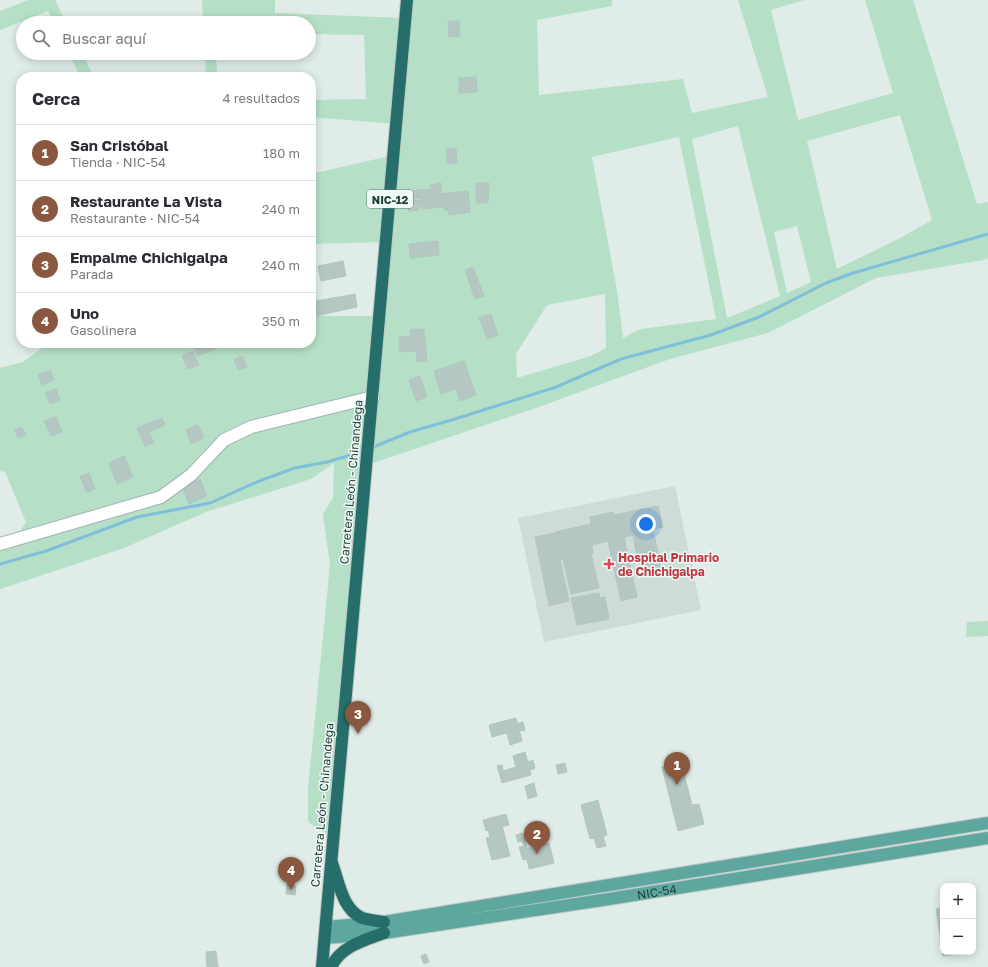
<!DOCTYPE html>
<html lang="es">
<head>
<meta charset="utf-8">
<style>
	:root { --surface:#fff; --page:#f7f7f7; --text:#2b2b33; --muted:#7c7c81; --line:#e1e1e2; --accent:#8a583e }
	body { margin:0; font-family:"Golos Text",sans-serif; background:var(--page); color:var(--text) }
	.controls { position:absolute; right:12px; bottom:12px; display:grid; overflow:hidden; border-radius:8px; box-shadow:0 2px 10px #0003 }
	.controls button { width:36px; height:36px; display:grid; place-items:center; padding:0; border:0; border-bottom:1px solid var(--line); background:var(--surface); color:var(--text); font:20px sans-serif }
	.you { position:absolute; left:646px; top:524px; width:14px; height:14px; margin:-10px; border:3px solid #fff; border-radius:50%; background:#1a73e8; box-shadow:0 0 0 6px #1a73e833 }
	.badge { display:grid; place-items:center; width:26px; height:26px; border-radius:50%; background:var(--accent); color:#fff; font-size:13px; font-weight:700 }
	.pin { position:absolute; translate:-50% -33px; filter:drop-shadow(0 1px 2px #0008) }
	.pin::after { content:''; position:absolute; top:21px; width:14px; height:12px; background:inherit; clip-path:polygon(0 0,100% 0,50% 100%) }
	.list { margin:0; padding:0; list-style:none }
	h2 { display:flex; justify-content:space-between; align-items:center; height:52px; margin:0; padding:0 16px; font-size:17px }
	h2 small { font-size:13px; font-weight:400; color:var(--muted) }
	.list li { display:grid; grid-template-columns:26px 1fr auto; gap:12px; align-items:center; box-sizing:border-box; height:56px; padding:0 16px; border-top:1px solid var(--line) }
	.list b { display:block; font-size:15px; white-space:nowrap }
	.list p { margin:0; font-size:13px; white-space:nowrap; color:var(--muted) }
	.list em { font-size:13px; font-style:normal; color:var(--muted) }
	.icon { flex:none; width:22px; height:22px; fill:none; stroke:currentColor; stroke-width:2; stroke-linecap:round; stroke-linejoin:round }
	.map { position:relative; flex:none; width:988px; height:967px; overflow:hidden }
	.search { position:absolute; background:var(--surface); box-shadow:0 2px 10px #0003; left:16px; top:16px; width:300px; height:44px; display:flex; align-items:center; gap:10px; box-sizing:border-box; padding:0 14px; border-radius:22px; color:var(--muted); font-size:15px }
	.panel { position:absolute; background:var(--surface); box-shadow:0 2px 10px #0003; left:16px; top:72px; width:300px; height:276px; border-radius:16px }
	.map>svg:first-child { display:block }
	.built { fill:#cddcd7 }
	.green { fill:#b5e0c7; fill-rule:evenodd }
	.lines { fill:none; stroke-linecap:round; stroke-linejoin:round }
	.stream { stroke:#80bfd9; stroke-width:3 }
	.building { fill:#b4c7c2; stroke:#b1c7c1 }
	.minor-casing { stroke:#a1b5b0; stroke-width:14 }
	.major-casing { stroke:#c0c9c8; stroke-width:14 }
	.highway-casing { stroke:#c0c9c8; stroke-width:14 }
	.minor { stroke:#fff; stroke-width:12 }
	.major { stroke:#5ea79e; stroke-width:12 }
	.highway { stroke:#266e69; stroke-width:12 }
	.health-dot { fill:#e0444e; stroke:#f0f9f5; stroke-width:1.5 }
	.labels { text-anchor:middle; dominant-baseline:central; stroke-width:3; stroke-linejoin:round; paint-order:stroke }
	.shield { fill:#f0f9f5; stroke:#5d7772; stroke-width:1 }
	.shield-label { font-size:11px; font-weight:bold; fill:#1e3f3a }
	.street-label { font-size:12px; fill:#1e3f3a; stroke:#f0f9f5 }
	.health-label { font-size:12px; font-weight:bold; fill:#be3a42; stroke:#f0f9f5; text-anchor:start }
</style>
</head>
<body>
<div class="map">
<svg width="988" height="967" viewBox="0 0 988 967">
	<rect width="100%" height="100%" fill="#dfece8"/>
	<path class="built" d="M675,486L701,610L544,642L518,518Z"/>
	<g class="green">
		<path d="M29,0H55L66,23H54L48,11L0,30V11Z"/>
		<path d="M202,0H275V13L405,18L407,0H612V6L537,20L539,95L683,79L692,113L768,97L738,0H804L771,10L798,120L893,93L865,0H913L977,204L988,202V258L983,260L876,278L768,333L670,359L536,408L367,465L332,837L308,822V788L330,565L323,514L333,498L334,463L311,479L206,512L124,548L0,589V544L16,538L26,522L5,472L0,471V368L23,362L49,343H311V316H380L386,242L311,244V174L394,155L396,124L311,117V100L366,99L364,35L309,34V23H203ZM900,115L932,220L902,237L837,269L807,141ZM738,126L780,296L727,318L692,139ZM679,137L716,319L641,329L623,338L617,290L592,157ZM797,226L811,282L787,293L774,232ZM605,294L606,348L591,356L517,378L516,354L547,305Z"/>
		<path d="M69,53H82L94,77H80Z"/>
		<path d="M205,53H216L217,77H206Z"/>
		<path d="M988,621V636L966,637L967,622Z"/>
	</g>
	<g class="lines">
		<g class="stream">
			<path d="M371,448L410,432L455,419L556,387L621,359L711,335L759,317L826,283L853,273L988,234"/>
			<path d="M0,564L46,551L137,517L210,503L259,481L295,468L327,462L364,451"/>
		</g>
	</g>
	<g class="building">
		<path d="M448,21H459L460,36L449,37Z"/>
		<path d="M476,77L477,92L459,93V78Z"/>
		<path d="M456,148L457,163L448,164L446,149Z"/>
		<path d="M441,183L442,195L431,196L430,185Z"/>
		<path d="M476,183H489L488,203H476Z"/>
		<path d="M429,189L430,197L411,199L410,191Z"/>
		<path d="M468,191L470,212L449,215L448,210H444L442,194Z"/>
		<path d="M442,196L443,207L423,209L421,198Z"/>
		<path d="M421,200V207H418L419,210L408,211L410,201Z"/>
		<path d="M438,241L439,255L410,258L409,244Z"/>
		<path d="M343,261L346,276L321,281L318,266Z"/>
		<path d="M473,267L484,296L475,299L465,270Z"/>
		<path d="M355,294L357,307L311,317V302Z"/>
		<path d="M491,314L498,335L487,339L479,317Z"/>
		<path d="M424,329L427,361L417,362L416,351L400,352L399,337L411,336L410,330Z"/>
		<path d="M192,343H213L215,349L198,356Z"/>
		<path d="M193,351L199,365L188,369L182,356Z"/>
		<path d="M242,356L247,367L238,370L234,359Z"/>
		<path d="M464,361L476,395L460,401L456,389L441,394L434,371Z"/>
		<path d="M50,370L54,380L42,385L38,375Z"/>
		<path d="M420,376L427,397L416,401L409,380Z"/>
		<path d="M56,389L60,400L50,404L45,393Z"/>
		<path d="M56,417L62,432L51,436L44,421Z"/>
		<path d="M162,418L165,425L149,432L154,443L145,446L137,428Z"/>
		<path d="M198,425L204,438L191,444L186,430Z"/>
		<path d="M22,427L26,435L18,438L15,430Z"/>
		<path d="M124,456L133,477L117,484L109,463Z"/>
		<path d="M89,473L95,489L87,493L80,476Z"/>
		<path d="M200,479L207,496L189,504L182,486Z"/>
		<path d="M658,506L663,527L653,529L662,573L647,576L642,555L637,556L633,535L624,537L637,597L621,601L608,541L592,545L593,554H591L599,588L571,594L563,559L560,560L569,601L549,606L535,537L554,533L557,540L555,532L591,524L590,517L613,512L614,515Z"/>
		<path d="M599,593L600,598L605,597L609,619L577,625L571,598Z"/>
		<path d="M516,718L522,741L510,745L507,733L492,737L489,725Z"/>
		<path d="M523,722L525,730L519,731L517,724Z"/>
		<path d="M525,752L531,775L502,783L497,766L502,765L503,771L516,767L513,756Z"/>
		<path d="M533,760L535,768L530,770L527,762Z"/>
		<path d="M681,762L692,805L699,804L704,824L678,831L662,767Z"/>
		<path d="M565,763L567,772L558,774L556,765Z"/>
		<path d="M534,783L537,796L528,799L525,786Z"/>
		<path d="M598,800L607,835L590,839L581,805Z"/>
		<path d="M506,814L509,825L486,831L483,820Z"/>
		<path d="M502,826L504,833L490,837L488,830Z"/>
		<path d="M504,833L510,856L492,860L486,838Z"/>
		<path d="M523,833L527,849L536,844L537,846L549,843L554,863L529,869L527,859L523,860L519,847L524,846L522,841L518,842L516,835Z"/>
		<path d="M534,836L536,844L531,846L528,837Z"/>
		<path d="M603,836L606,846L597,848L594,838Z"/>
		<path d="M287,884L296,886L295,895L286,894Z"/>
		<path d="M943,908V952H959V954L943,956L936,909Z"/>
		<path d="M216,951L218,967H207L206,952Z"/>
		<path d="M426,954L429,962L424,964L421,956Z"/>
	</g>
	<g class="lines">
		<g class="minor-casing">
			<path id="minor" d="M0,544L161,497L191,475L224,440L251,427L373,397"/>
		</g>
		<g class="major-casing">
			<g id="major">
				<path d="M326,927L384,922L988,823"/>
				<path id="s1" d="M325,938L384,933L609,899L988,838"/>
			</g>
		</g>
		<g class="highway-casing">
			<g id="highway">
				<path d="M332,863C339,882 342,909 362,918C369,920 378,921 384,922"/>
				<path d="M322,967L407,0"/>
				<path d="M331,967C341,946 365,940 384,933"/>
			</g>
		</g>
		<use href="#minor" class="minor"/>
		<use href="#major" class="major"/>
		<use href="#highway" class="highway"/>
	</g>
	<path class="health-dot" d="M607 558h4v4h4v4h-4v4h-4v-4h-4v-4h4z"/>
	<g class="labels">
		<rect class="shield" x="367" y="190" width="46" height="18" rx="3"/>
		<g class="shield-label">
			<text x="390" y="199">NIC-12</text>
		</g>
		<g class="street-label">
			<text transform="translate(351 482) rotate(-85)">Carretera León - Chinandega</text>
			<text transform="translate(322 805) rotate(-85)">Carretera León - Chinandega</text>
			<text stroke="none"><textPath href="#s1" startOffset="335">NIC-54</textPath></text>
		</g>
		<g class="health-label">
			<text x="618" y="557">Hospital Primario<tspan x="618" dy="14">de Chichigalpa</tspan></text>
		</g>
	</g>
</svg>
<div class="controls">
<button>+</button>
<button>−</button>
</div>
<div class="you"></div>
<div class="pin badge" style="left:677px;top:785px">1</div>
<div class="pin badge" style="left:537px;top:854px">2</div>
<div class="pin badge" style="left:358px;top:734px">3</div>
<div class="pin badge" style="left:291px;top:890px">4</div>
<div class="search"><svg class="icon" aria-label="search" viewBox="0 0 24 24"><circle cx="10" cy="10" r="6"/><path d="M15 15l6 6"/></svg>Buscar aquí</div>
<section class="panel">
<h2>Cerca<small>4 resultados</small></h2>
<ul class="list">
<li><span class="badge">1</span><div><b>San Cristóbal</b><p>Tienda · NIC-54</p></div><em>180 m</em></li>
<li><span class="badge">2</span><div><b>Restaurante La Vista</b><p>Restaurante · NIC-54</p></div><em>240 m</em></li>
<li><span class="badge">3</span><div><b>Empalme Chichigalpa</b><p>Parada</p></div><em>240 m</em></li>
<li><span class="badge">4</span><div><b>Uno</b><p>Gasolinera</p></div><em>350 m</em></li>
</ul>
</section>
</div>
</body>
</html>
